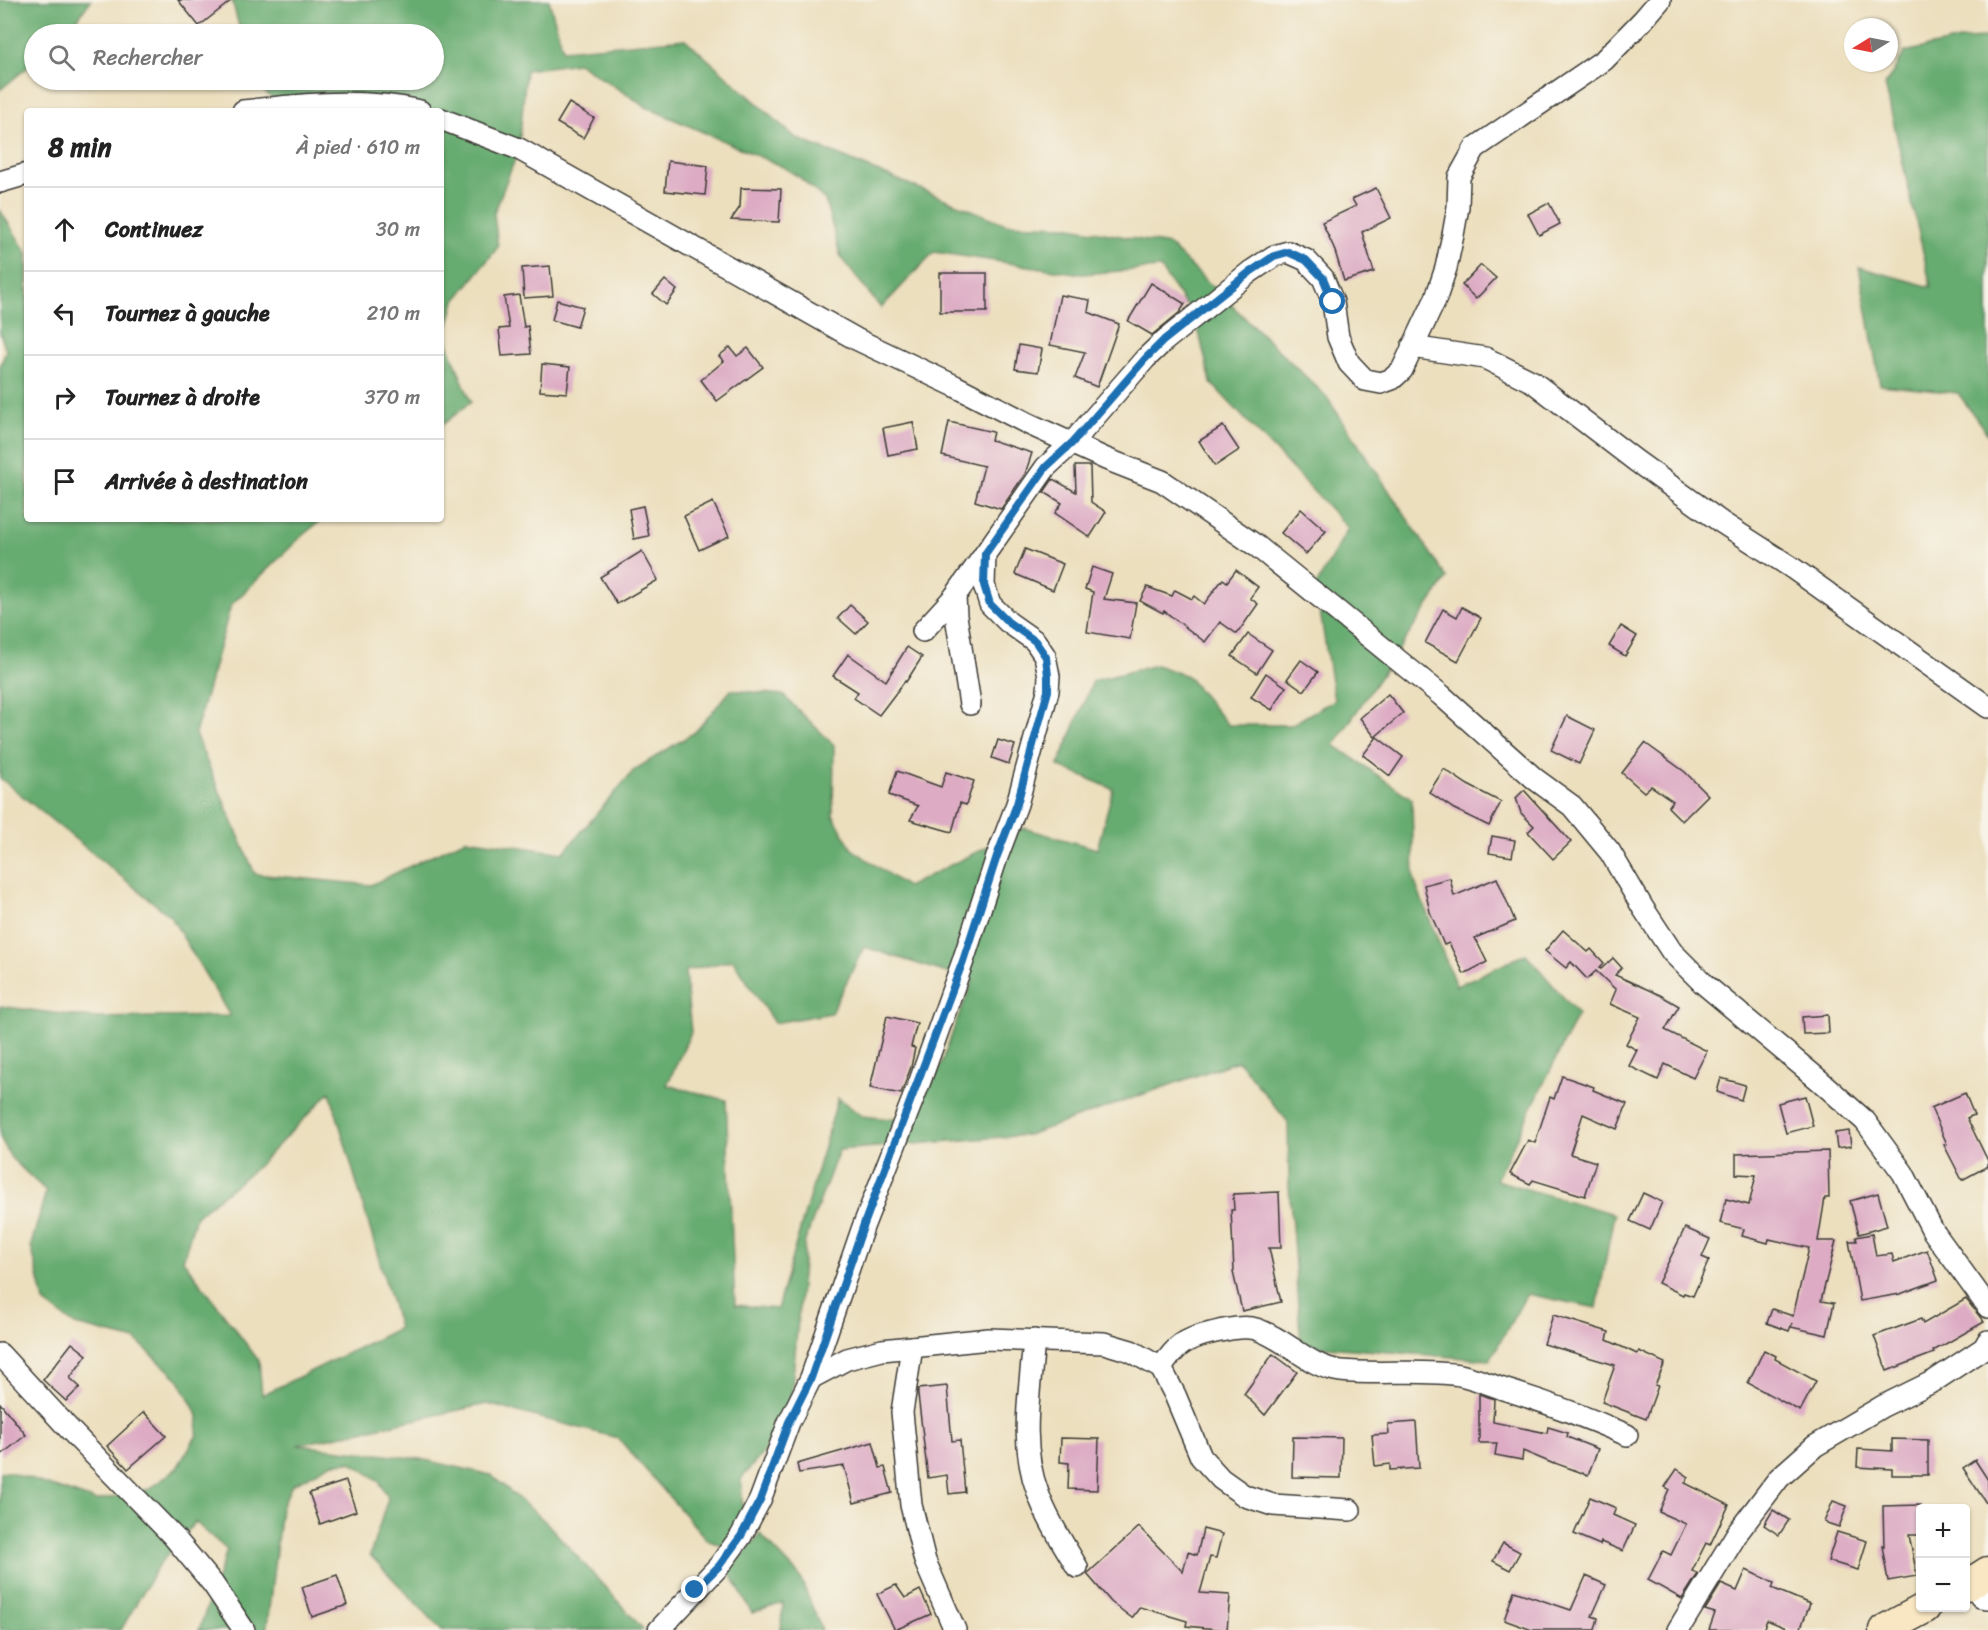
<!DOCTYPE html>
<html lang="fr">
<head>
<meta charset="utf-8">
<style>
	:root { --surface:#fff; --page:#f2f2f2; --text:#222; --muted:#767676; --line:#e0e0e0 }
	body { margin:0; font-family:Sriracha,sans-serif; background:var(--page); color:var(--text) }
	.controls { position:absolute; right:18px; bottom:18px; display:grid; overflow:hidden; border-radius:6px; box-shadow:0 2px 4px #0004 }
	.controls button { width:54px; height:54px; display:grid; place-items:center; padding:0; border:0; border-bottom:2px solid var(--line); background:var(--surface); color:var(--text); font:30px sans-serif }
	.compass { position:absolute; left:1844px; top:18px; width:54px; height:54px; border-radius:50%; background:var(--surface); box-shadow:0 2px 4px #0004; rotate:260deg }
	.stop { position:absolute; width:18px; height:18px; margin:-14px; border:4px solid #1f6fb2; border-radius:50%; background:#fff }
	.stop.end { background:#1f6fb2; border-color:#fff; box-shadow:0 2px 6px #0008 }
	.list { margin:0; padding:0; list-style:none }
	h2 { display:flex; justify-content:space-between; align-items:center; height:78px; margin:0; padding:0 24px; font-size:26px }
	h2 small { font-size:20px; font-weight:400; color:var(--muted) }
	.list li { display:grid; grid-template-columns:39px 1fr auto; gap:18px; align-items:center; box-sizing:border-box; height:84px; padding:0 24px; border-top:2px solid var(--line) }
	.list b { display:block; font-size:22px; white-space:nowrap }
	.list em { font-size:20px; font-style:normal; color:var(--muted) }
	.icon { flex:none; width:33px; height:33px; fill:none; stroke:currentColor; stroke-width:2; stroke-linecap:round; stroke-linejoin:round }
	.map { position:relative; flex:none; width:1988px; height:1630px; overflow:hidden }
	.search { position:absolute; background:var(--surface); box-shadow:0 2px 4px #0004; left:24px; top:24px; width:420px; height:66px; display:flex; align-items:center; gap:15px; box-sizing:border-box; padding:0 21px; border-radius:33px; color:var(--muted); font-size:22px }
	.panel { position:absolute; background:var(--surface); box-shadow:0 2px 4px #0004; left:24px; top:108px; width:420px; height:414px; border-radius:6px }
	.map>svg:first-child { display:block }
	.forest { fill:#66ab70; stroke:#416446; stroke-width:1.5; fill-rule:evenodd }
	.building { fill:#ddacc4 }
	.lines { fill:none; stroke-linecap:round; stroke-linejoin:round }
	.street-casing { stroke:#3b3934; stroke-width:24 }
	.secondary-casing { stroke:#3b3934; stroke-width:33 }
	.street { stroke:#fff; stroke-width:21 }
	.secondary { stroke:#f9e7c3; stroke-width:30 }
	.route { stroke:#1f6fb2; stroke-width:8 }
</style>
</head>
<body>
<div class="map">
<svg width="1988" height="1630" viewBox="0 0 1988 1630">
	<rect width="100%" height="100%" fill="#f7f3e8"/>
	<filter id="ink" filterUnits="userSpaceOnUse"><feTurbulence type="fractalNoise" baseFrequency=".0167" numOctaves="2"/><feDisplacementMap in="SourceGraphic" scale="12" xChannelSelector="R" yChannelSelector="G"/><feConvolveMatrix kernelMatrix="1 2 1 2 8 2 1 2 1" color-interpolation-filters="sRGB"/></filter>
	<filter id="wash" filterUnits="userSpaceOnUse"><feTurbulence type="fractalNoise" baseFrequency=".008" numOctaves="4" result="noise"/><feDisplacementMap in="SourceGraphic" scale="24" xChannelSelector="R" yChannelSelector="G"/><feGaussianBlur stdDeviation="1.35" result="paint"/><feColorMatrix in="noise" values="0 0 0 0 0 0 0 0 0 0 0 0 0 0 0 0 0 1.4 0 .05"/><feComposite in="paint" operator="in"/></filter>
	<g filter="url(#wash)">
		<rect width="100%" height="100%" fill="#ecdfbe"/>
		<g class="forest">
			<path d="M0,0H91L67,34H34V62L0,90Z"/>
			<path d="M232,0H549L563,50L685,39L796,138L1006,224L1066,226L1169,245L1326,396L1447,578L1334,745L1412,799L1414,880L1456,986L1526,954L1578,1014L1496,1180L1614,1214L1597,1308L1527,1294L1490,1360L1301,1345L1289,1186L1288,1122L1238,1061L1028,1135L839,1150L805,1241L789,1422L741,1479L743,1510L725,1547L707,1540L618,1438L487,1404L297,1445L421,1459L491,1475L546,1522L644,1630H442L370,1555L388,1498L379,1481L351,1462L333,1463L292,1485L281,1508L267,1626L265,1630H199L227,1550L195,1522L158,1566L121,1630H0V1472H9L96,1501L149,1489L177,1468L197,1435L198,1416L179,1380L136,1340L75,1325L44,1302L31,1245L46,1191L11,1158L0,1137V1006L92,1018L230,1016L171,917L0,778V367L6,351L0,333V210L27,253V519H323L304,534L231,605L195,734L255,874L371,885L466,839L563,853L634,770L695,732L731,690L783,695L834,745L833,815L852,849L907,887L1024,828L1097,849L1113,789L1058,766L1093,681L1156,665L1187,676L1228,725H1291L1334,700L1316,586L1348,528L1211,383L1194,312L1185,304L1160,268L1082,274L934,252L881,308L841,258L825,200L799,177L783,167L648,108L578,63L526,70L519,149L494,213L498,247L455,301L445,337L471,402L441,426V111H289L262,90L258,80H434V34H241ZM864,947L973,981L955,1025L938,1073L913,1115L890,1119L862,1116L838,1098L777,1309L735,1305L726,1100L667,1085L691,1032L685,971L733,960L774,1023L831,1013ZM330,1092L399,1328L262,1395L259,1361L183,1260L196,1216L255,1169Z"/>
			<path d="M1988,38V435L1958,393L1880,385L1859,267L1931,287L1885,85L1905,52L1964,39Z"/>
			<path d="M760,1534L799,1575L822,1630H781L783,1603L752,1613L729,1571Z"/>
		</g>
		<g id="blocks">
			<g class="building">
				<path d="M178,0H232L199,26Z"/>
				<path d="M569,103L594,118L583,138L557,123Z"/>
				<path d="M668,161L708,166L705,195L665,191Z"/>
				<path d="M741,188L781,189L779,222L731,220L740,207Z"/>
				<path d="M1376,188L1391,218L1362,232L1374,272L1344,281L1334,248L1322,222L1356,206L1352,199Z"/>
				<path d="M1549,203L1560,224L1539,235L1528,214Z"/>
				<path d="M1481,265L1496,278L1476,299L1462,285Z"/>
				<path d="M550,266L553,296L524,298L522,268Z"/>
				<rect x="940" y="273" width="47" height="39"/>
				<path d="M665,280L677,290L666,305L653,294Z"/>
				<path d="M1151,283L1185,304L1180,312L1152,335L1128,321Z"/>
				<path d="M519,295L524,327L528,326L531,354L502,356L499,329L509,328L504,297Z"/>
				<path d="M1060,295L1090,300L1088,312L1119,324L1097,387L1075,378L1085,352L1050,345Z"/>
				<path d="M557,300L583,307L577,327L552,320Z"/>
				<path d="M1019,345L1042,349L1038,372L1015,369Z"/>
				<path d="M730,347L737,356L748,348L763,367L717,401L701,380L724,361L719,356Z"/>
				<path d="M542,364L570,367L567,393L540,391Z"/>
				<path d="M913,422L918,449L888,455L883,428Z"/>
				<path d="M949,422L993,432L991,440L1032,453L1025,474L1001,509L975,501L984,466L942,456Z"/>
				<path d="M1223,426L1239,450L1215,466L1199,441Z"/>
				<path d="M1075,466H1090L1091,502L1106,512L1090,537L1055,513L1062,503L1044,492L1053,479L1076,492Z"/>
				<path d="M713,502L729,536L699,550L684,516Z"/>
				<path d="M643,506L649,536L634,539L629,509Z"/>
				<path d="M1301,509L1326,531L1306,554L1281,533Z"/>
				<path d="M1025,549L1063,564L1053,590L1015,574Z"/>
				<path d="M642,551L658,580L617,604L600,577Z"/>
				<path d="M1092,567L1112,574L1104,599L1136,603L1130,639L1087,632L1093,592L1085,589Z"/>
				<path d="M1236,570L1258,587L1250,598L1258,604L1237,634L1220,622L1205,642L1164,611L1163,613L1140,601L1147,587L1172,596L1175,590L1192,599L1194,596L1204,604L1223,579L1227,582Z"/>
				<path d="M850,605L868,621L856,634L838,618Z"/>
				<path d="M1462,607L1481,618L1458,661L1425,643L1443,609L1457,617Z"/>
				<path d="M1621,626L1637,636L1625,656L1609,646Z"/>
				<path d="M1248,634L1272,650L1257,673L1232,656Z"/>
				<path d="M907,647L922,657L906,682L905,681L879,715L854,698L858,692L833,676L848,654L886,681Z"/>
				<path d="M1301,660L1318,672L1304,691L1287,679Z"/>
				<path d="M1266,673L1286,687L1272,710L1251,697Z"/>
				<path d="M1388,694L1403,713L1375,737L1360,718Z"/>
				<path d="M1567,716L1595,730L1579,764L1551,750Z"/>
				<path d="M1377,737L1403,757L1390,776L1363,755Z"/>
				<path d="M998,740L1015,745L1009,764L992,758Z"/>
				<path d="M1645,743L1685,772L1708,795L1682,821L1668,807L1673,801L1651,786L1644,792L1622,773Z"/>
				<path d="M1444,769L1468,785L1501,802L1489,826L1454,809L1429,792Z"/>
				<path d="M897,771L941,787L946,772L974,781L966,805L960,803L952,832L910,820L918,806L889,795Z"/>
				<path d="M1524,790L1571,842L1553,859L1528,832L1534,826L1521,813L1516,798Z"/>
				<path d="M1492,836L1515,840L1512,857L1489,853Z"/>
				<path d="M1450,878L1454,896L1497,878L1515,921L1475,938L1487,962L1464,974L1449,943L1444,945L1430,912L1424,885Z"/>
				<path d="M1563,930L1588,952L1591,949L1604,963L1599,968L1601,969L1613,958L1622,968L1615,975L1660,995L1679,1006L1665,1030L1707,1051L1693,1078L1665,1064L1658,1080L1629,1066L1637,1050L1626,1044L1640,1017L1610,1004L1616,990L1596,971L1587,979L1571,962L1566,968L1545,951Z"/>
				<path d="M1828,1015L1829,1033L1803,1034L1802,1017Z"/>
				<path d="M887,1016L917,1023L911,1047L915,1048L911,1067L901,1094L870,1088Z"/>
				<path d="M1562,1076L1594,1087L1593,1090L1627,1104L1617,1129L1583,1114L1570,1154L1596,1162L1585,1196L1533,1180L1530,1184L1510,1174L1528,1140L1535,1143L1550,1097L1554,1099Z"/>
				<path d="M1721,1078L1745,1085L1741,1100L1717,1092Z"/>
				<path d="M1965,1093L1974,1115L1967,1118L1988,1161V1166L1962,1180L1944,1145L1947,1144L1931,1108Z"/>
				<path d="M1805,1096L1813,1126L1786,1133L1778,1103Z"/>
				<path d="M1849,1131L1851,1146L1837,1148L1835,1133Z"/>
				<path d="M1828,1151L1829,1198H1825L1818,1241H1836L1821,1301L1834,1303L1827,1335L1791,1327L1792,1323L1789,1331L1767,1323L1772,1309L1793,1316L1809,1248L1769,1239L1768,1243L1742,1236L1744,1229L1720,1223L1726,1199L1749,1205L1756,1175L1736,1174V1154Z"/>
				<path d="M1279,1192L1281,1248H1269L1281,1302L1242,1311L1233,1272L1234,1271L1231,1210H1234L1233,1194Z"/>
				<path d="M1643,1193L1662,1202L1650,1230L1630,1221Z"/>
				<path d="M1878,1193L1887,1226L1859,1234L1850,1201Z"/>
				<path d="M1685,1228L1710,1239L1702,1257L1709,1260L1693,1296L1684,1293L1683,1295L1658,1283Z"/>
				<path d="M1872,1234L1876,1256L1892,1254L1894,1262L1927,1250L1938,1280L1900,1294L1860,1301L1849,1241H1857L1856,1237Z"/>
				<path d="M1966,1299L1984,1322L1933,1351L1934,1353L1887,1371L1874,1336L1921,1319L1923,1324Z"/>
				<path d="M1553,1315L1609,1332L1607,1340L1637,1354L1639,1351L1665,1363L1655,1385L1658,1386L1646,1419L1602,1402L1615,1365L1544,1344Z"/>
				<path d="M72,1343L87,1355L70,1378L80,1387L66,1401L43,1380Z"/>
				<path d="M1764,1350L1776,1356L1775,1359L1816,1381L1800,1411L1748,1383Z"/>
				<path d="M1273,1354L1297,1372L1265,1415L1244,1394Z"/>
				<path d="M947,1386L952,1441L960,1440L965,1492L949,1494L947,1475L928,1478L918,1395V1389Z"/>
				<path d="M1479,1394L1494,1399L1493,1422L1547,1433L1548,1427L1568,1433L1567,1437L1598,1449L1588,1475L1555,1463L1554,1464L1523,1451L1522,1460L1495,1455L1497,1443H1479Z"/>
				<path d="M0,1403L26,1435L0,1456Z"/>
				<path d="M144,1412L166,1436L128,1469L107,1446Z"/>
				<path d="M1416,1422L1419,1468L1390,1470V1464L1375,1466L1372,1435L1389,1434L1388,1424Z"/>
				<path d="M1293,1437L1342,1438L1341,1478L1292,1477Z"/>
				<path d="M1061,1438L1099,1439L1097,1490L1068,1489L1069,1463L1060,1462Z"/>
				<path d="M1892,1439L1928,1440V1475H1892V1469L1857,1467L1858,1449L1892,1451Z"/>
				<path d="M873,1442L880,1468L885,1467L892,1493L854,1503L844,1466L799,1473L797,1464Z"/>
				<path d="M1975,1460L1988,1480V1506L1963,1468Z"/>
				<path d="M1677,1469L1689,1477L1685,1483L1729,1505L1710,1545L1706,1543L1692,1571L1698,1574L1682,1599L1648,1580L1663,1551L1671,1555L1686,1524L1659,1512L1669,1489L1665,1487Z"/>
				<path d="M346,1481L356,1511L320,1524L309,1493Z"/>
				<path d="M1590,1497L1616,1508L1613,1515L1635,1525L1623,1551L1601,1542L1600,1545L1574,1534Z"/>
				<path d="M1833,1501L1847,1506L1839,1527L1824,1522Z"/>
				<path d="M1920,1505V1535H1909L1917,1576L1888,1581L1882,1546L1884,1547L1883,1506Z"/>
				<path d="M1773,1510L1789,1520L1779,1535L1764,1525Z"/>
				<path d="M1139,1527L1183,1572L1188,1552L1197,1555L1203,1529L1222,1534L1216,1558L1210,1557L1200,1593L1230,1595L1227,1630L1186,1626L1187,1621L1140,1607L1132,1618L1111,1602L1087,1574Z"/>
				<path d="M1837,1532L1867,1541L1858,1570L1828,1561Z"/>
				<path d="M1503,1543L1520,1552L1510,1570L1493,1561Z"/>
				<path d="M1746,1570L1774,1583L1772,1588L1810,1604L1800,1630H1791L1767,1620L1763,1630H1709L1715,1613L1705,1610L1721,1584L1737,1591Z"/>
				<path d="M337,1575L347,1605L312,1617L302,1587Z"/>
				<path d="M1586,1576L1606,1585L1592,1616L1598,1618L1595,1630H1532L1504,1620L1514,1591L1571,1610Z"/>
				<path d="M896,1585L905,1598L920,1590L931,1614L895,1630L877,1594Z"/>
			</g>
		</g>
	</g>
	<g filter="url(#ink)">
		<use href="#blocks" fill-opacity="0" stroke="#3b3934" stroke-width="1.5"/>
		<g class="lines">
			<g class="street-casing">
				<g id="street">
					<path d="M243,111C302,104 363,98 420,111"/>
					<path d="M441,119L519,149L856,339L955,386L1029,424L1106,459L1162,481L1258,547L1441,695L1535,779L1572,806L1610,852L1643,908L1672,952L1704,984L1819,1080L1865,1121L1903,1173L1933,1231L1988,1307"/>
					<path d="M0,182L27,174"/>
					<path d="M1412,347L1485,358L1533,382L1636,461L1721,522L1791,567L1988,707"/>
					<path d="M923,631L955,596"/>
					<path d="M970,704L956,616L955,596L985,554"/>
					<path d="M1034,1340C1030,1391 1019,1444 1038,1493C1047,1519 1063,1543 1077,1567"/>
					<path d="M912,1347L902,1412L911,1505L925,1561L955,1630"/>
					<path d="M0,1354L69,1429L173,1536L213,1584L244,1630"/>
					<path d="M1161,1368C1176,1346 1184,1339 1211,1333C1224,1330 1243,1325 1256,1329C1287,1339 1308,1367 1341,1371C1380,1375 1420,1369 1460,1375C1474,1378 1489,1384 1503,1389C1546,1402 1586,1417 1627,1435"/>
					<path d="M811,1378L847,1359L882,1350L989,1339L1104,1343L1131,1351L1161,1368L1175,1395L1201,1457L1221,1479L1245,1496L1273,1505L1350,1510"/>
					<path d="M1970,1583L1981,1597L1988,1598"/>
					<path d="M659,1630L719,1566L741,1536L760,1500L789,1422L811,1378L863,1227L920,1081L963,961L997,857L1017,804L1048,691L1049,676L1045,656L1035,641L1008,622L990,604L984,585L985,554L1046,467L1072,443L1145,359L1164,341L1250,272L1274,256L1288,252L1306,260L1323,278L1333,302L1338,337L1349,363L1365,380L1381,383L1392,379L1402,370L1436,298L1446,268L1453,235L1458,207L1459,177L1475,148L1604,60L1643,20L1660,0"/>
					<path d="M1678,1630L1738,1532L1779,1478L1815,1446L1883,1406L1934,1381L1984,1348L1988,1341"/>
				</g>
			</g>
			<g class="secondary-casing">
				<g id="secondary">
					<path d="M1966,1586L1988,1572"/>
					<path d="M1884,1630L1925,1608"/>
				</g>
			</g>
			<use href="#street" class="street"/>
			<use href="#secondary" class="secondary"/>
		</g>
	</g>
	<g class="lines" filter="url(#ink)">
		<path class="route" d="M695,1590L719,1566L741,1536L760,1500L789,1422L811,1378L863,1227L963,961L997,856L1017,804L1036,734L1048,691V676L1046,657L1035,641L1008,622L990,604L984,585L985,554L1046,467L1072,443L1145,359L1164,340L1250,272L1274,256L1288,252L1306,260L1323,278L1333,302"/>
	</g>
</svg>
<div class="controls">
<button>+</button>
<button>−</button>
</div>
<svg class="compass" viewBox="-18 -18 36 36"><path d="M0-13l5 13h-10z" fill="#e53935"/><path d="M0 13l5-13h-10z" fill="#767676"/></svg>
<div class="stop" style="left:1333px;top:302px"></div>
<div class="stop end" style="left:695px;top:1590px"></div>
<div class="search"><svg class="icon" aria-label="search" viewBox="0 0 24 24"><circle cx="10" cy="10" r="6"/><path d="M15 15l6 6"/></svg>Rechercher</div>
<section class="panel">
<h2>8 min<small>À pied · 610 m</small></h2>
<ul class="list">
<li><svg class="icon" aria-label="ahead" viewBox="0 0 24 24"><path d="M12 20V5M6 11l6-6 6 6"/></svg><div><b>Continuez</b></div><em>30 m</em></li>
<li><svg class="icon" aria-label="left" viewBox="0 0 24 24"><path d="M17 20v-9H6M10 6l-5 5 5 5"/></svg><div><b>Tournez à gauche</b></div><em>210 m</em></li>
<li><svg class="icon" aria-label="right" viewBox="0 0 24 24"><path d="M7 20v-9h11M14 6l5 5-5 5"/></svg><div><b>Tournez à droite</b></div><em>370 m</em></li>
<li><svg class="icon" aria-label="arrive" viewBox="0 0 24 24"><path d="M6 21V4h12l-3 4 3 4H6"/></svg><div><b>Arrivée à destination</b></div></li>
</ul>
</section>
</div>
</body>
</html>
